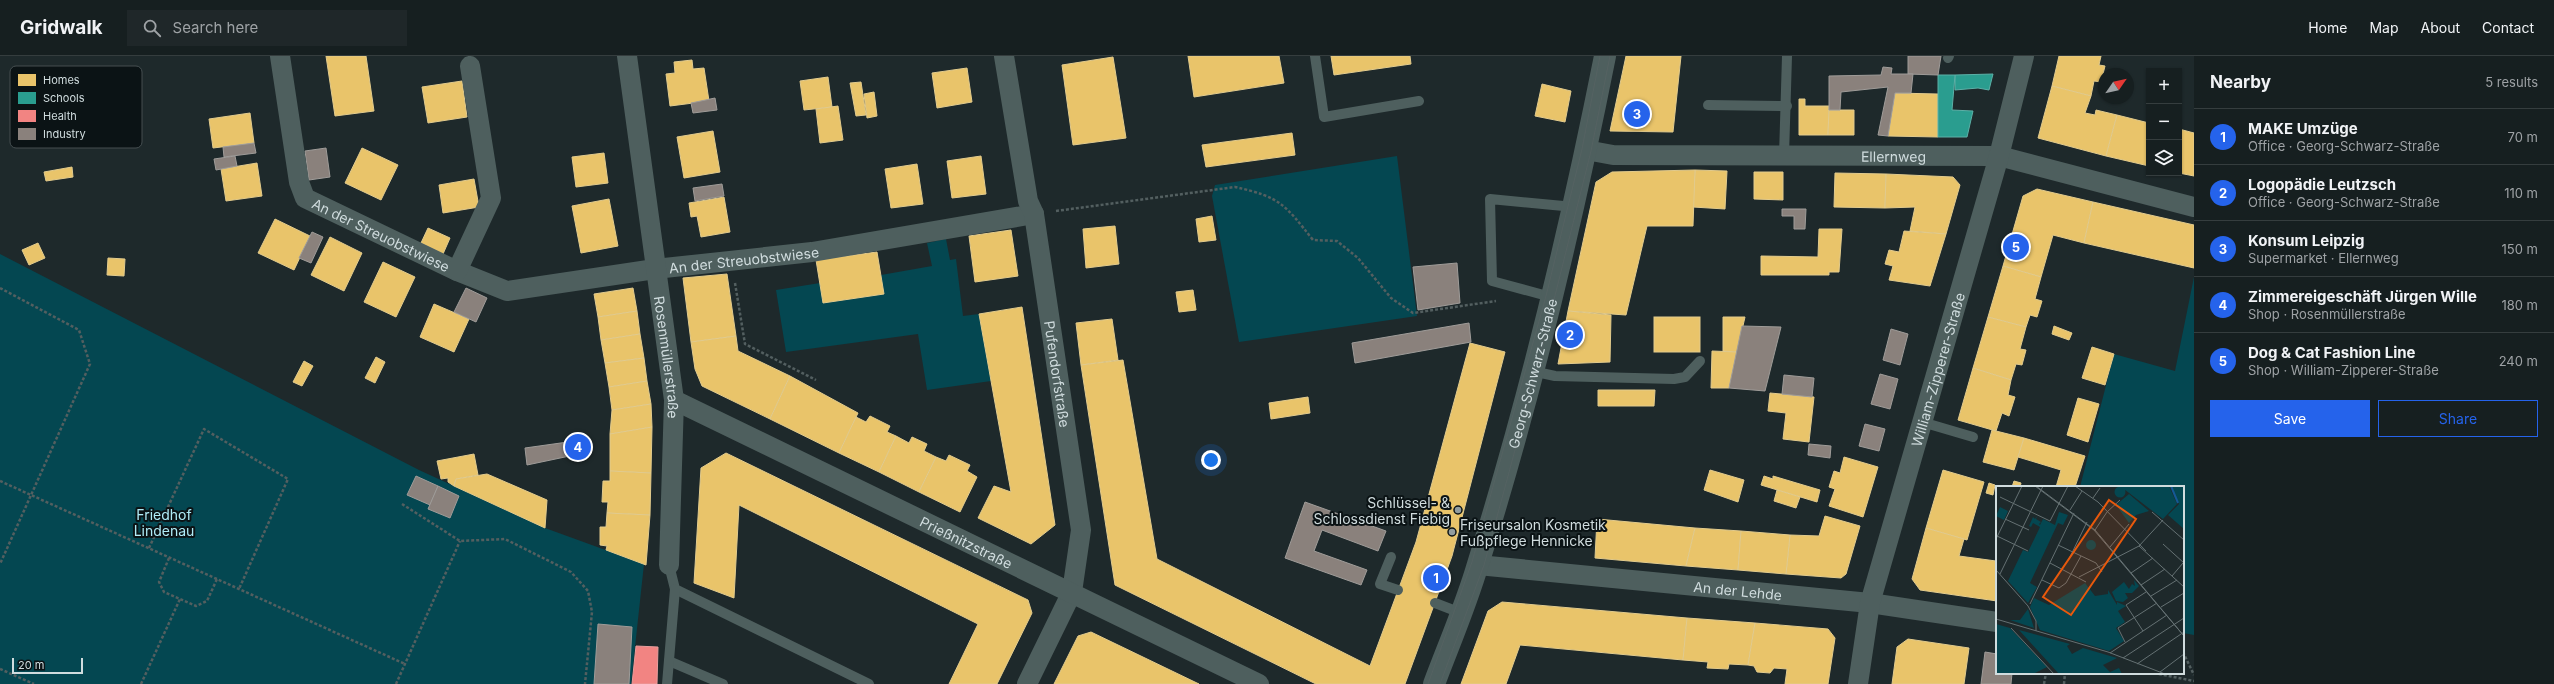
<!DOCTYPE html>
<html lang="en">
<head>
<meta charset="utf-8">
<style>
	:root { --surface:#161f20; --page:#1f2729; --text:#f1f3f6; --muted:#9ea2a5; --line:#353d3e; --accent:#2563eb }
	body { margin:0; font-family:Inter,sans-serif; background:var(--page); color:var(--text) }
	.controls { position:absolute; right:12px; top:12px; display:grid; overflow:hidden; border-radius:0px; box-shadow:0 1px 3px #0004 }
	.controls button { width:36px; height:36px; display:grid; place-items:center; padding:0; border:0; border-bottom:1px solid var(--line); background:var(--surface); color:var(--text); font:20px sans-serif }
	.compass { position:absolute; left:2098px; top:12px; width:36px; height:36px; border-radius:50%; background:var(--surface); box-shadow:0 1px 3px #0004; rotate:56deg }
	.scale { position:absolute; left:12px; bottom:10px; width:71px; box-sizing:border-box; padding-left:4px; border:2px solid #d0dcde; border-top:0; font-size:11px; line-height:14px; white-space:nowrap; color:#d0dcde; -webkit-text-stroke:3px #0b1315; paint-order:stroke }
	.you { position:absolute; left:1211px; top:404px; width:14px; height:14px; margin:-10px; border:3px solid #fff; border-radius:50%; background:#1a73e8; box-shadow:0 0 0 6px #1a73e833 }
	.badge { display:grid; place-items:center; width:26px; height:26px; border-radius:50%; background:var(--accent); color:#fff; font-size:13px; font-weight:700 }
	.pin { position:absolute; translate:-50% -50%; border:2px solid #fff; box-shadow:0 1px 4px #0006 }
	.list { margin:0; padding:0; list-style:none }
	h2 { display:flex; justify-content:space-between; align-items:center; height:52px; margin:0; padding:0 16px; font-size:17px }
	h2 small { font-size:13px; font-weight:400; color:var(--muted) }
	.list li { display:grid; grid-template-columns:26px 1fr auto; gap:12px; align-items:center; box-sizing:border-box; height:56px; padding:0 16px; border-top:1px solid var(--line) }
	.list b { display:block; font-size:15px; white-space:nowrap }
	.list p { margin:0; font-size:13px; white-space:nowrap; color:var(--muted) }
	.list em { font-size:13px; font-style:normal; color:var(--muted) }
	.actions { display:flex; gap:8px; padding:12px 16px }
	.actions a { flex:1; padding:9px 0; border:1px solid var(--accent); border-radius:0px; text-align:center; font-size:14px; color:var(--accent) }
	.actions .main { background:var(--accent); color:#fff }
	.icon { flex:none; width:22px; height:22px; fill:none; stroke:currentColor; stroke-width:2; stroke-linecap:round; stroke-linejoin:round }
	.map { position:relative; flex:none; width:2194px; height:628px; overflow:hidden }
	header { display:flex; align-items:center; gap:24px; box-sizing:border-box; height:56px; padding:0 20px; background:var(--surface); border-bottom:1px solid var(--line) }
	header strong { font-size:19px }
	nav { display:flex; gap:22px; margin-inline-start:auto; font-size:14px }
	.search { width:280px; height:36px; background:var(--page); display:flex; align-items:center; gap:10px; box-sizing:border-box; padding:0 14px; border-radius:0px; color:var(--muted); font-size:15px }
	main { display:flex }
	aside { flex:1; background:var(--surface) }
	.map>svg:first-child { display:block }
	.green { fill:#044751 }
	.homes { fill:#e9c46a; stroke:#e2cb8d }
	.schools { fill:#2a9d8f; stroke:#5cb0a7 }
	.health { fill:#f28482; stroke:#e89e9e }
	.industry { fill:#8a817c; stroke:#9f9c99 }
	.lines { fill:none; stroke-linecap:round; stroke-linejoin:round }
	.path { stroke:#535f60; stroke-width:2.5; stroke-dasharray:3 2; stroke-linecap:butt }
	.service { stroke:#4e5f5e; stroke-width:10 }
	.minor { stroke:#4e5f5e; stroke-width:20 }
	.tertiary { stroke:#4e5f5e; stroke-width:22 }
	.tram { stroke:#556262; stroke-width:1 }
	.poi-dot { fill:#929d9f; stroke:#0b1315; stroke-width:1.5 }
	.labels { text-anchor:middle; dominant-baseline:central; stroke-width:4; stroke-linejoin:round; paint-order:stroke }
	.street-label { font-size:14px; fill:#d0dcde; stroke:#0b1315 }
	.poi-label { font-size:14px; fill:#d0dcde; stroke:#0b1315; text-anchor:end }
	.park-label { font-size:14px; fill:#afecf7; stroke:#0b1315 }
	.inset-river { fill:none; stroke:#155996; stroke-width:2 }
	.inset-road { fill:none; stroke:#657173; stroke-width:1 }
	.view { fill:#e8590c; fill-opacity:0.15; stroke:#e8590c; stroke-width:2 }
	.inset-edge { fill:none; stroke:#d0dcde; stroke-width:2 }
	.key { fill:#0b1315; stroke:#464f51; stroke-width:1 }
	.key-label { font-size:11px; fill:#d0dcde }
</style>
</head>
<body>
<header>
<strong>Gridwalk</strong>
<div class="search"><svg class="icon" aria-label="search" viewBox="0 0 24 24"><circle cx="10" cy="10" r="6"/><path d="M15 15l6 6"/></svg>Search here</div>
<nav><a>Home</a><a>Map</a><a>About</a><a>Contact</a></nav>
</header>
<main>
<div class="map">
<svg width="2194" height="628" viewBox="0 0 2194 628">
	<rect width="100%" height="100%" fill="#1e292b"/>
	<g class="green">
		<path d="M1397,100L1417,260L1239,286L1212,140L1215,129Z"/>
		<path d="M946,183L950,204L956,203L963,260L979,258L991,325L927,334L918,278L786,296L776,234L820,227L823,247L883,238L881,219L932,210L927,187Z"/>
		<path d="M0,198L419,414L545,472L644,508L631,628H0Z"/>
		<path d="M2194,221V579L2183,577V431H2080L2114,298L2175,315Z"/>
	</g>
	<g class="homes">
		<path d="M326,0H366L374,55L335,60Z"/>
		<path d="M1188,0H1279L1284,27L1194,41Z"/>
		<path d="M1331,0H1410L1411,8L1334,19Z"/>
		<path d="M1626,0H1681L1673,76L1610,75Z"/>
		<path d="M2059,0H2101L2099,9L2105,10L2101,26L2094,25L2091,40L2052,30Z"/>
		<path d="M1113,1L1126,82L1073,89L1062,9Z"/>
		<path d="M692,4L693,13L704,12L709,45L670,50L666,18L675,17L674,6Z"/>
		<path d="M967,12L972,46L937,52L932,17Z"/>
		<path d="M828,21L832,51L804,54L800,25Z"/>
		<path d="M462,25L467,61L428,67L422,31Z"/>
		<path d="M861,26L866,59L856,60L850,27Z"/>
		<path d="M1542,28L1571,35L1565,66L1535,60Z"/>
		<path d="M2052,30L2091,40L2085,57L2095,59L2096,54L2117,59L2106,100L2038,82Z"/>
		<path d="M874,36L877,60L867,62L864,38Z"/>
		<path d="M1895,37L1938,38V81L1888,80Z"/>
		<path d="M1799,43H1805V50H1829L1828,79H1799Z"/>
		<path d="M838,50L843,84L820,87L816,53Z"/>
		<path d="M1829,54H1854V79H1828Z"/>
		<path d="M250,57L254,87L213,92L209,63Z"/>
		<path d="M2117,59L2149,67V110L2106,100Z"/>
		<path d="M2179,73L2194,77V120L2179,117Z"/>
		<path d="M713,75L720,116L684,122L677,81Z"/>
		<path d="M1292,77L1295,99L1206,111L1202,89Z"/>
		<path d="M362,92L398,109L381,144L345,127Z"/>
		<path d="M604,97L608,127L576,131L572,101Z"/>
		<path d="M981,100L986,138L952,142L947,105Z"/>
		<path d="M257,107L262,140L226,145L221,113Z"/>
		<path d="M917,108L923,148L891,152L885,113Z"/>
		<path d="M72,111L73,121L46,125L44,116Z"/>
		<path d="M1695,114L1727,115L1725,153L1693,151Z"/>
		<path d="M1695,114L1693,170H1647L1626,259L1568,255L1596,126L1612,116Z"/>
		<path d="M1754,116H1783V144L1754,143Z"/>
		<path d="M1835,117L1886,118L1885,152L1834,151Z"/>
		<path d="M1886,118L1953,121L1960,129L1946,178L1910,175L1915,151L1885,152Z"/>
		<path d="M474,123L479,151L443,157L439,129Z"/>
		<path d="M2037,133L2093,146L2084,187L2053,179L2041,221L2003,210L2023,140Z"/>
		<path d="M724,141L730,176L701,181L697,160L691,161L689,147Z"/>
		<path d="M609,143L618,190L581,197L572,150Z"/>
		<path d="M2093,146L2194,169V212L2084,187Z"/>
		<path d="M1212,160L1216,184L1199,186L1196,163Z"/>
		<path d="M275,163L310,180L294,214L258,197Z"/>
		<path d="M1115,170L1119,208L1086,212L1083,173Z"/>
		<path d="M428,172L450,182L443,198L421,187Z"/>
		<path d="M1819,173H1842L1839,216H1829V219H1761V200L1818,201Z"/>
		<path d="M1011,174L1018,220L975,226L969,180Z"/>
		<path d="M1904,175L1946,178L1930,230L1889,224L1893,210L1885,208L1889,194L1899,196Z"/>
		<path d="M330,181L362,197L344,235L311,219Z"/>
		<path d="M38,187L45,202L29,209L22,194Z"/>
		<path d="M877,196L884,238L823,247L816,204Z"/>
		<path d="M108,202L125,203L124,220L107,219Z"/>
		<path d="M383,206L415,221L396,261L364,246Z"/>
		<path d="M2003,210L2041,221L2035,243L2042,245L2037,261L2030,259L2026,271L1988,261Z"/>
		<path d="M727,218L736,280L691,286L683,222Z"/>
		<path d="M633,232L637,255L598,261L594,238Z"/>
		<path d="M1193,234L1196,254L1179,256L1176,236Z"/>
		<path d="M434,248L469,263L454,296L420,281Z"/>
		<path d="M1022,251L1055,469L1031,488L978,462L994,430L1011,436L979,258Z"/>
		<path d="M637,255L640,278L601,284L598,261Z"/>
		<path d="M1568,255L1611,259L1610,306L1558,308Z"/>
		<rect x="1654" y="261" width="46" height="35"/>
		<path d="M1723,261H1745L1737,296L1723,295Z"/>
		<path d="M1988,261L2026,271L2020,293L2026,294L2022,309L2016,308L2011,324L1973,312Z"/>
		<path d="M1112,263L1118,304L1081,309L1076,267Z"/>
		<path d="M2054,270L2072,277L2069,284L2052,278Z"/>
		<path d="M640,278L644,302L605,307L601,284Z"/>
		<path d="M736,280L738,295L790,320L770,363L702,330L695,313L691,286Z"/>
		<path d="M1470,287L1505,296L1452,500L1405,628H1316L1115,529L1081,309L1123,304L1157,503L1370,610L1416,486Z"/>
		<path d="M2092,291L2114,298L2105,329L2082,322Z"/>
		<path d="M1712,295L1737,296L1729,332H1711Z"/>
		<path d="M376,301L385,306L375,327L365,322Z"/>
		<path d="M644,302L647,325L609,331L605,307Z"/>
		<path d="M304,305L313,310L302,330L293,326Z"/>
		<path d="M1973,312L2011,324L2008,339L2015,341L2009,360L2002,357L1996,375L1958,364Z"/>
		<path d="M790,320L858,357L839,397L770,363Z"/>
		<path d="M647,325L651,348L612,354L609,331Z"/>
		<path d="M1598,334H1655L1654,350H1598Z"/>
		<path d="M1770,337L1814,341L1809,386L1783,383L1786,357L1768,355Z"/>
		<path d="M1308,341L1310,357L1271,363L1269,347Z"/>
		<path d="M2078,342L2099,348L2088,386L2067,379Z"/>
		<path d="M651,348L652,371L610,378L612,354Z"/>
		<path d="M870,360L890,370L887,376L896,380L879,416L839,397L856,361L866,366Z"/>
		<path d="M652,371L651,417L610,415V378Z"/>
		<path d="M1992,374L2024,382L2014,414L1983,406Z"/>
		<path d="M896,380L909,387L912,381L927,388L924,395L936,401L919,436L879,416Z"/>
		<path d="M2024,382L2085,400L2075,431H2056L2061,414L2018,401Z"/>
		<path d="M726,397L1028,544L1032,557L997,628H949L978,568L739,449L734,542L694,527L701,412Z"/>
		<path d="M474,398L478,419L456,423L454,430L448,426V422L441,423L437,405Z"/>
		<path d="M949,399L970,409L967,415L977,421L960,456L919,436L936,401L946,405Z"/>
		<path d="M1844,401L1878,411L1863,461L1829,450L1835,433L1829,431L1834,415L1840,417Z"/>
		<path d="M1710,414L1744,424L1738,446L1704,434Z"/>
		<path d="M1943,414L1984,426L1967,484L1926,472Z"/>
		<path d="M610,415L651,417L650,459L607,457L608,446H602L603,425H610Z"/>
		<path d="M487,418L547,444L545,472L454,430L456,423Z"/>
		<path d="M1764,420L1773,423V420L1820,434L1817,446L1761,429Z"/>
		<path d="M2014,425L2021,427L2020,431H2012Z"/>
		<path d="M1989,427L1995,429L1993,439L1986,437Z"/>
		<path d="M1777,434L1800,441L1796,452L1774,445Z"/>
		<path d="M607,457L650,459L646,509L606,494L607,490L600,489V471H606Z"/>
		<path d="M1825,460L1860,470L1846,518L1841,522L1786,518L1790,479L1819,480Z"/>
		<path d="M1597,463L1695,472L1686,510L1595,502Z"/>
		<path d="M1695,472L1741,475L1738,514L1686,510Z"/>
		<path d="M1926,472L1964,483L1959,500L1996,505L1997,500V545L1920,534L1912,523Z"/>
		<path d="M1741,475L1790,479L1786,518L1738,514Z"/>
		<path d="M1502,546L1687,562L1683,604L1520,589L1506,628H1461L1488,555Z"/>
		<path d="M1687,562L1755,567L1748,609L1729,608L1728,613L1707,612L1708,606L1683,604Z"/>
		<path d="M1755,567L1828,573L1835,582L1828,628H1785L1787,613L1774,612L1770,617L1757,616L1754,610L1748,609Z"/>
		<path d="M1091,576L1199,628H1054L1078,580Z"/>
		<path d="M1908,583L1969,592L1964,628H1892L1897,591Z"/>
	</g>
	<g class="schools">
		<path d="M1993,18L1989,34L1978,32L1955,34V19Z"/>
		<path d="M1938,19H1955L1952,54L1973,55L1967,81H1938Z"/>
	</g>
	<path class="health" d="M636,590L658,591L657,628H632Z"/>
	<g class="industry">
		<path d="M1908,0H1941L1938,19L1908,18Z"/>
		<path d="M1883,11L1892,12L1891,18H1913L1911,37H1895L1888,80L1878,79L1888,31L1841,36L1840,54H1829V20L1881,19Z"/>
		<path d="M715,42L717,54L693,57L691,47Z"/>
		<path d="M254,87L256,97L224,101L223,91Z"/>
		<path d="M326,92L330,121L309,124L305,95Z"/>
		<path d="M235,100L237,110L216,114L214,103Z"/>
		<path d="M722,128L724,140L695,145L693,132Z"/>
		<path d="M1782,153H1806L1805,173H1794V160H1782Z"/>
		<path d="M312,176L323,181L311,207L299,202Z"/>
		<path d="M1457,207L1460,247L1418,254L1413,211Z"/>
		<path d="M466,232L487,242L476,266L454,256Z"/>
		<path d="M1469,267L1471,286L1355,307L1352,287Z"/>
		<path d="M1742,270L1781,271L1765,335L1729,332Z"/>
		<path d="M1891,273L1908,278L1900,309L1883,304Z"/>
		<path d="M1880,318L1898,323L1890,353L1871,348Z"/>
		<path d="M1784,319L1814,322L1812,341L1782,338Z"/>
		<path d="M1865,368L1885,373L1879,395L1859,390Z"/>
		<path d="M582,384L584,397L527,409L525,392Z"/>
		<path d="M1809,388L1831,390L1830,402L1808,399Z"/>
		<path d="M416,420L438,430L430,449L407,439Z"/>
		<path d="M438,430L459,440L450,462L428,453Z"/>
		<path d="M1305,446L1386,475L1378,495L1322,474L1314,495L1367,514L1361,529L1285,502Z"/>
		<path d="M598,568L632,571L629,628H594Z"/>
		<path d="M1985,596L1997,598V617H2012L2011,628H1981Z"/>
	</g>
	<g class="lines">
		<g class="path">
			<path d="M1056,155L1235,131C1281,141 1285,149 1313,184L1337,185L1358,202L1391,242L1413,257L1496,245"/>
			<path d="M735,227L745,288L816,324"/>
			<path d="M0,232L79,274L90,308L0,508"/>
			<path d="M0,425L405,608"/>
			<path d="M402,448L460,485L505,483L571,516L588,535L592,556L585,628"/>
			<path d="M149,492L204,373L288,423L239,533"/>
			<path d="M169,502L159,526L164,536L196,550L207,545L217,523"/>
			<path d="M2183,596L2194,619"/>
			<path d="M0,613L34,628"/>
			<path d="M2154,617L2194,625"/>
			<path d="M141,628L180,543"/>
			<path d="M396,628L460,485"/>
			<path d="M2044,628L2046,617"/>
			<path d="M2064,628L2065,617"/>
		</g>
		<g class="service">
			<path d="M1315,0L1324,61L1419,45"/>
			<path d="M1948,2L1949,0"/>
			<path d="M1708,49L1787,50"/>
			<path d="M1784,100L1787,0"/>
			<path d="M1551,241L1492,225L1490,143L1574,151"/>
			<path d="M1532,315L1555,320L1674,323L1685,321L1700,305"/>
			<path d="M1922,366L1973,381"/>
			<path d="M1391,501L1380,528L1398,534"/>
			<path d="M669,509L675,533L869,628"/>
			<path d="M1435,547L1461,557"/>
			<path d="M669,605L723,628"/>
			<path d="M667,628L675,533"/>
		</g>
		<g class="minor">
			<path id="s1" d="M280,0L299,126L305,142L457,215L507,235L655,213L812,196L1034,158"/>
			<path id="s2" d="M627,0L674,344L669,509"/>
			<path id="s3" d="M1004,0L1028,145L1034,158L1081,474L1072,536L1027,628"/>
			<path id="s4" d="M1586,94L1613,99L1999,100L2194,151"/>
			<path d="M457,215L491,142L470,10"/>
			<path id="s5" d="M674,344L1259,628"/>
			<path id="s6" d="M1478,509L1870,547L1997,566"/>
			<path id="s7" d="M1858,628L1870,547L1999,100L2024,0"/>
		</g>
		<path class="tertiary" id="s8" d="M1434,628C1449,588 1466,549 1478,508C1530,342 1571,171 1605,0"/>
		<g class="tram">
			<path d="M1428,628L1472,506L1546,240L1582,93L1600,0"/>
			<path d="M1440,628L1484,509L1536,316L1591,95L1610,0"/>
		</g>
	</g>
	<g class="poi-dot">
		<circle cx="1458" cy="454" r="4"/>
		<circle cx="1452" cy="476" r="4"/>
	</g>
	<g class="labels">
		<g class="street-label">
			<text stroke="none"><textPath href="#s4" startOffset="308">Ellernweg</textPath></text>
			<text stroke="none"><textPath href="#s1" startOffset="229">An der Streuobstwiese</textPath></text>
			<text stroke="none"><textPath href="#s1" startOffset="606">An der Streuobstwiese</textPath></text>
			<text stroke="none"><textPath href="#s2" startOffset="304">Rosenmüllerstraße</textPath></text>
			<text stroke="none"><textPath href="#s7" startOffset="325">William-Zipperer-Straße</textPath></text>
			<text stroke="none"><textPath href="#s8" startOffset="326">Georg-Schwarz-Straße</textPath></text>
			<text stroke="none"><textPath href="#s3" startOffset="323">Pufendorfstraße</textPath></text>
			<text stroke="none"><textPath href="#s5" startOffset="325">Prießnitzstraße</textPath></text>
			<text stroke="none"><textPath href="#s6" startOffset="261">An der Lehde</textPath></text>
		</g>
		<g class="poi-label">
			<text x="1450" y="446">Schlüssel- &amp;<tspan x="1450" dy="16">Schlossdienst Fiebig</tspan></text>
			<text x="1460" y="468" text-anchor="start">Friseursalon Kosmetik<tspan x="1460" dy="16">Fußpflege Hennicke</tspan></text>
		</g>
		<g class="park-label">
			<text x="164" y="458">Friedhof<tspan x="164" dy="16">Lindenau</tspan></text>
		</g>
	</g>
	<g transform="translate(1996 430)">
		<rect width="188" height="188" fill="#1e292b"/>
		<path d="M124,0H173L181,18L167,33ZM175,0H188V43L172,29L183,18ZM118.5 6a5.5 5.5 0 1 1 11 0a5.5 5.5 0 1 1-11 0ZM133,8L153,25L140,29L133,37L120,19ZM4,21L12,25L8,34L0,30ZM63,26L72,29L67,39L62,37L34,97L41,101L32,117L12,95L27,64L32,66L44,41L37,37L35,41L33,40L37,31L39,33L41,30L40,33L45,36L43,38L44,39L47,33L59,39ZM90 59a5 5 0 1 1 10 0a5 5 0 1 1-10 0ZM138,94L143,100L136,107H129L132,112L127,116L120,115L116,106L128,96L133,103L136,98L139,100ZM89,97L99,110L112,108V104L121,119V116L130,120L122,125L129,136L120,142L128,155L113,165L44,144L34,121L38,112L53,119ZM32,123L38,142L14,134H24ZM0,138L14,142L51,181L37,188H0ZM23,144L74,158L71,160L76,168L87,162L121,172L107,179L114,186L123,182L126,188H63Z" fill="#044751"/>
		<path class="inset-river" d="M175,0L182,17"/>
		<path class="inset-road" d="M39,0L98,44L188,150M40,0L99,44L188,150M79,0L102,16L150,65M4,11L54,35L72,0M97,12L104,2M74,24L86,5M156,26L188,54M9,33L33,44M99,44L111,26L124,14M1,50L32,65M0,53L26,0M167,58L188,77M62,59L100,77L106,86M143,60L188,101M114,61L133,38M73,73L91,36M54,77L90,96M0,84L32,120L40,135V145M135,87L157,72M4,88L47,0M176,90L187,77M83,91L143,60L167,34M46,94L63,102L70,97L85,70M145,99L169,83M155,110L181,94M34,118L78,27M165,121L188,107M0,133L112,166L169,188M15,142L58,188M147,145L130,119L150,106M129,156L122,142L161,117M114,167L171,129M127,172L188,132M141,178L188,146M164,186L188,168"/>
		<path class="view" d="M113,14L140,33L75,129L47,111Z"/>
		<rect width="188" height="188" class="inset-edge"/>
	</g>
	<rect x="10" y="10" width="132" height="82" rx="6" class="key"/>
	<rect x="18" y="18" width="18" height="12" fill="#e9c46a"/>
	<rect x="18" y="36" width="18" height="12" fill="#2a9d8f"/>
	<rect x="18" y="54" width="18" height="12" fill="#f28482"/>
	<rect x="18" y="72" width="18" height="12" fill="#8a817c"/>
	<g class="key-label">
		<text x="43" y="28">Homes</text>
		<text x="43" y="46">Schools</text>
		<text x="43" y="64">Health</text>
		<text x="43" y="82">Industry</text>
	</g>
</svg>
<div class="controls">
<button>+</button>
<button>−</button>
<button><svg class="icon" aria-label="layers" viewBox="0 0 24 24"><path d="M12 4l9 5-9 5-9-5zM3 14l9 5 9-5"/></svg></button>
</div>
<svg class="compass" viewBox="-18 -18 36 36"><path d="M0-13l5 13h-10z" fill="#e53935"/><path d="M0 13l5-13h-10z" fill="#9ea2a5"/></svg>
<div class="scale">20 m</div>
<div class="you"></div>
<div class="pin badge" style="left:1436px;top:522px">1</div>
<div class="pin badge" style="left:1570px;top:279px">2</div>
<div class="pin badge" style="left:1637px;top:58px">3</div>
<div class="pin badge" style="left:578px;top:391px">4</div>
<div class="pin badge" style="left:2016px;top:191px">5</div>
</div>
<aside>
<h2>Nearby<small>5 results</small></h2>
<ul class="list">
<li><span class="badge">1</span><div><b>MAKE Umzüge</b><p>Office · Georg-Schwarz-Straße</p></div><em>70 m</em></li>
<li><span class="badge">2</span><div><b>Logopädie Leutzsch</b><p>Office · Georg-Schwarz-Straße</p></div><em>110 m</em></li>
<li><span class="badge">3</span><div><b>Konsum Leipzig</b><p>Supermarket · Ellernweg</p></div><em>150 m</em></li>
<li><span class="badge">4</span><div><b>Zimmereigeschäft Jürgen Wille</b><p>Shop · Rosenmüllerstraße</p></div><em>180 m</em></li>
<li><span class="badge">5</span><div><b>Dog &amp; Cat Fashion Line</b><p>Shop · William-Zipperer-Straße</p></div><em>240 m</em></li>
</ul>
<div class="actions"><a class="main">Save</a><a>Share</a></div>
</aside>
</main>
</body>
</html>
